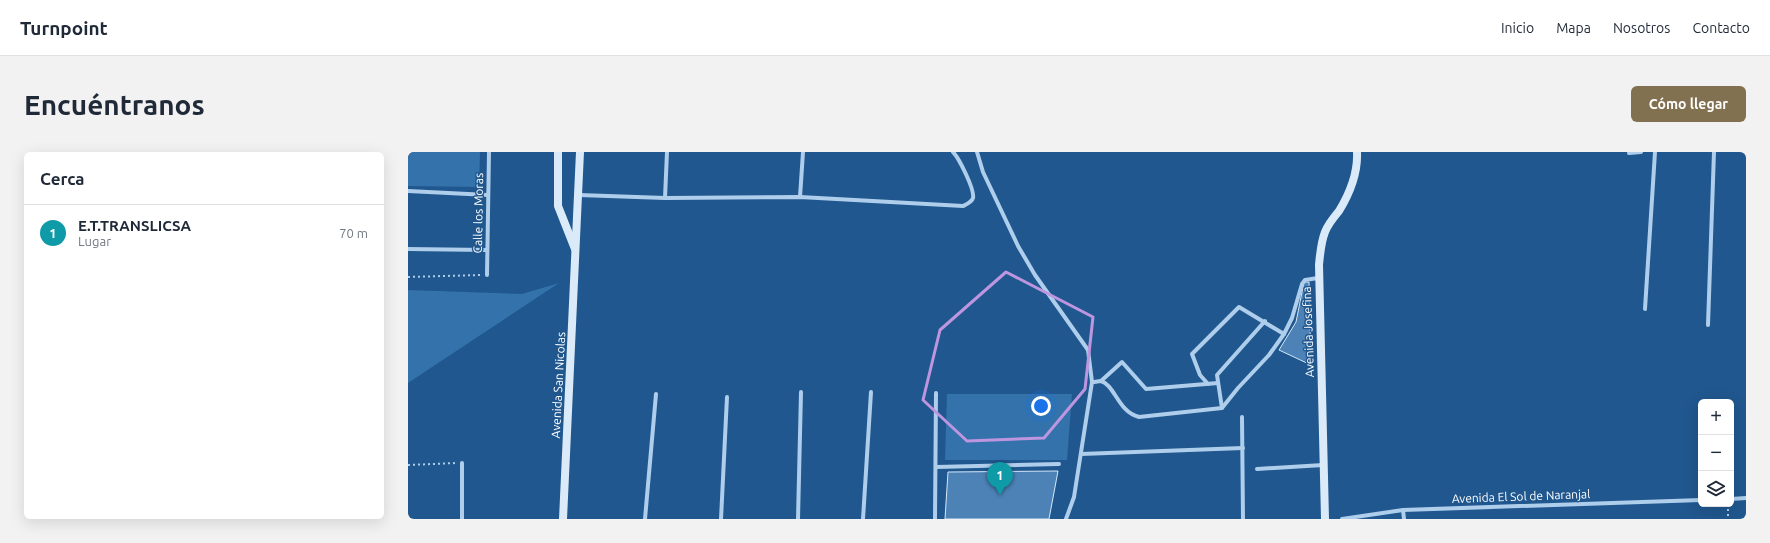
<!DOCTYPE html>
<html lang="es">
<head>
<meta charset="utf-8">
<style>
	:root { --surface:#fff; --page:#f2f2f3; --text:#1f2937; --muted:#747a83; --line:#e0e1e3; --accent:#827150 }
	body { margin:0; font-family:Ubuntu,sans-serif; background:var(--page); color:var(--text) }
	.controls { position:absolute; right:12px; bottom:12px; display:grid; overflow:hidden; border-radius:6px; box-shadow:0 4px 16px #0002 }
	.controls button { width:36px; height:36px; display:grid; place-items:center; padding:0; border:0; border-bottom:1px solid var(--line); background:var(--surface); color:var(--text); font:20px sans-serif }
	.you { position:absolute; left:633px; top:254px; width:14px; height:14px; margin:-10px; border:3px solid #fff; border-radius:50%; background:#1a73e8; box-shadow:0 0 0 6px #1a73e833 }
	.badge { display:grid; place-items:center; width:26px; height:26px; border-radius:50%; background:var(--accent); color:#fff; font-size:13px; font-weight:700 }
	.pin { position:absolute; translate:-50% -33px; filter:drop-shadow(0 1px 2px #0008) }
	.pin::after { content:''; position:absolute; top:21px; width:14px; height:12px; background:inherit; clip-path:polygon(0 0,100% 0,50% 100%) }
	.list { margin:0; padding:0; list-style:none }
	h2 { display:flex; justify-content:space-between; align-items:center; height:52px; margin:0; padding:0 16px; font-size:17px }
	h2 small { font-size:13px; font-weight:400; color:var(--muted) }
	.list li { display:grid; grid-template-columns:26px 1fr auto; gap:12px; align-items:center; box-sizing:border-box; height:56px; padding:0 16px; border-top:1px solid var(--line) }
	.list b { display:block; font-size:15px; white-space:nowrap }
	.list p { margin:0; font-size:13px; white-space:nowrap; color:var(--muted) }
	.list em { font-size:13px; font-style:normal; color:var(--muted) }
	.icon { flex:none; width:22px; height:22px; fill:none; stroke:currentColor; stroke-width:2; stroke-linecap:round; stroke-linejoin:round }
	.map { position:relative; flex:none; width:1338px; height:367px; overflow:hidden; border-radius:6px }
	header { display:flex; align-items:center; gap:24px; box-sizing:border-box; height:56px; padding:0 20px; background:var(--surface); border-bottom:1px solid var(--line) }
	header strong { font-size:19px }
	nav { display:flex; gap:22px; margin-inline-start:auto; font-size:14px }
	.intro { display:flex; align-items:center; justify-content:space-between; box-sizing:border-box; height:96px; padding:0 24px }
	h1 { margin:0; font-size:28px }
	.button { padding:10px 18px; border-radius:6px; background:var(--accent); color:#fff; font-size:14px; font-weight:700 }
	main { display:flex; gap:24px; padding:0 24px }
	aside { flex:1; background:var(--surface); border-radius:6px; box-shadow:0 4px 16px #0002 }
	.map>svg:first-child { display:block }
	.green { fill:#3372ab }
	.building { fill:#4d82b7; stroke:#d4e7f9 }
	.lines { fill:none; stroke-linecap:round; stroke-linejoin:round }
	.path { stroke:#aeceec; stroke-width:2; stroke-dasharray:2 3; stroke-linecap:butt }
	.street { stroke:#aeceec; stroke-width:4 }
	.secondary { stroke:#daeaf9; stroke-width:8 }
	.marked { fill:none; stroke:#bd96df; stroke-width:3; stroke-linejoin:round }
	.labels { text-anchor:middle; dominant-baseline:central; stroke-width:3; stroke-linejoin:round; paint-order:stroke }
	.street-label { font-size:12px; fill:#fff; stroke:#20578e }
</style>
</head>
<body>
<header>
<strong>Turnpoint</strong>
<nav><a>Inicio</a><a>Mapa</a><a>Nosotros</a><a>Contacto</a></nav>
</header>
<div class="intro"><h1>Encuéntranos</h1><a class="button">Cómo llegar</a></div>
<main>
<aside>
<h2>Cerca<small></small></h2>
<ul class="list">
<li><span class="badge" style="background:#0f9aa8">1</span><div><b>E.T.TRANSLICSA</b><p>Lugar</p></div><em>70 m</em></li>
</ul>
</aside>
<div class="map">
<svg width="1338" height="367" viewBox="0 0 1338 367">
	<rect width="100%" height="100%" fill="#20578e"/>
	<g class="green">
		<path d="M0,0H72L71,35L0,34Z"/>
		<path d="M151,131L0,231V138L114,142Z"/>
		<path d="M539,242H664L659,308H537Z"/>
	</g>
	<g class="building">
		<path d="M896,130H901L903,213L871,198L888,170Z"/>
		<path d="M650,319L641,367H537L540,320Z"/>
	</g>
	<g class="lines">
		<g class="path">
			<path d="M0,125L73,123"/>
			<path d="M0,313L49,311"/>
			<path d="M1320,352V367"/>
		</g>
		<g class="street">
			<path d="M569,0L575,20L610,94L627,123L680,198L684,230L666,345L658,367"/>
			<path d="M1221,1L1233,0"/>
			<path d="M0,39L80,43"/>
			<path d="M171,43L257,46L392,45L555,54C559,52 564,50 565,46C567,38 551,6 545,0"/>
			<path d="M392,45L395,0"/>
			<path d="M257,46L259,0"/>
			<path d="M0,97L79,98"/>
			<path d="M79,123L81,0"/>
			<path d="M1237,157L1247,0"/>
			<path d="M1300,173L1306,0"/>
			<path d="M693,229L714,210L738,237L810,231"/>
			<path d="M684,230C687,230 691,229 693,229C707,233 710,260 731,265L814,256L830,236L861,203L876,182L884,166L894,132L897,128L910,126"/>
			<path d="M800,232L792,223L784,202L831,155L876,182"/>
			<path d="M814,256L809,223L857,169"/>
			<path d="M834,265L835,367"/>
			<path d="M673,302L835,296"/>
			<path d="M528,315L651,312"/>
			<path d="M849,317L915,313"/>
			<path d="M1323,347L1338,346"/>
			<path d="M995,358L996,367"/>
			<path d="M54,367V311"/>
			<path d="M237,367L248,242"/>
			<path d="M313,367L319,245"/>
			<path d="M390,367L393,240"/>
			<path d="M455,367L463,240"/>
			<path d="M527,367L528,241"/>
			<path d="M934,367L995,358L1293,348"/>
		</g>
		<g class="secondary">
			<path d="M150,0V54L167,97"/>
			<path d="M155,367L172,0"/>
			<path d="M917,367L911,113C912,102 913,90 917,80C920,72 926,65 931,59C942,41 950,21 949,0"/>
		</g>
	</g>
	<path class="marked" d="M598,120L685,165L677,237L636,286L559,289L515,248L532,178Z"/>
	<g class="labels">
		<g class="street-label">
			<text transform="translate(70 61) rotate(-89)">Calle los Moras</text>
			<text transform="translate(900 180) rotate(-92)">Avenida Josefina</text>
			<text transform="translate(150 233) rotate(-87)">Avenida San Nicolas</text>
			<text transform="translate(1113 344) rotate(-2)">Avenida El Sol de Naranjal</text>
		</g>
	</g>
</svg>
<div class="controls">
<button>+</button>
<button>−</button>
<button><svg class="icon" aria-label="layers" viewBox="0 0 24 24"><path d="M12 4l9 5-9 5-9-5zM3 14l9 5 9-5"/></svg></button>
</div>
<div class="you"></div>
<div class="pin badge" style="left:592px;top:343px;background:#0f9aa8">1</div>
</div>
</main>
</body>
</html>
